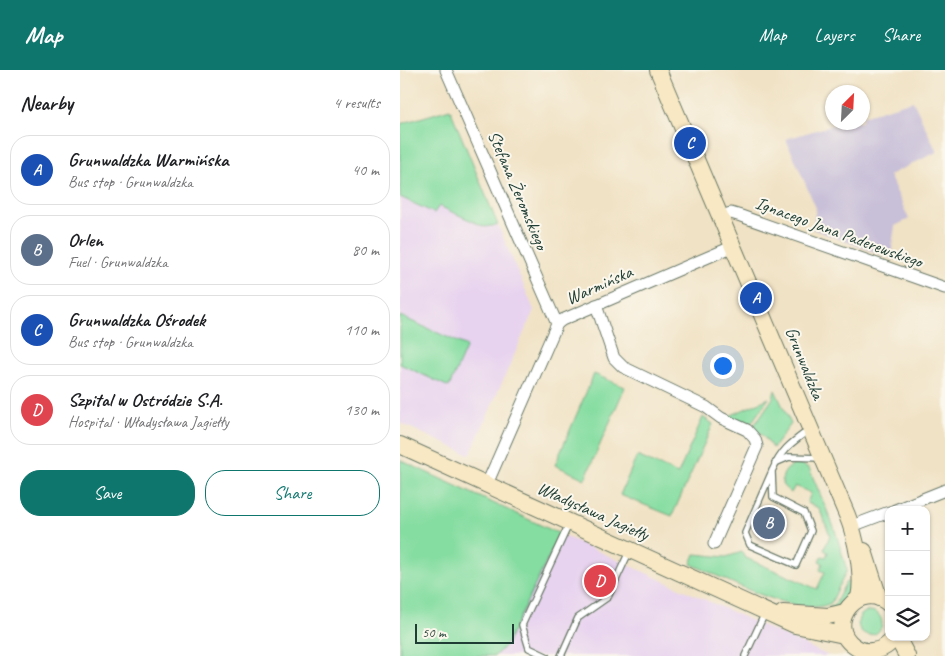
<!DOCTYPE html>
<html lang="en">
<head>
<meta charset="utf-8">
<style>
	:root { --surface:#fff; --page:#f6f6f6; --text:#202124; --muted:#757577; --line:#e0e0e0; --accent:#0f766e }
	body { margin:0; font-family:Caveat,sans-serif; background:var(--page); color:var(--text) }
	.controls { position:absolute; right:15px; bottom:15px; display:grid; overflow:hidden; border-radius:10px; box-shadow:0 1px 4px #0004 }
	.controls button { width:45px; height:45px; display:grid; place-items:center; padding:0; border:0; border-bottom:1px solid var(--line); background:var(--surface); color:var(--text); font:25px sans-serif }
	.compass { position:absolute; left:425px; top:15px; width:45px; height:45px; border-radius:50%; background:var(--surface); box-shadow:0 1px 4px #0004; rotate:24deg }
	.scale { position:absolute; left:15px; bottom:12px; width:99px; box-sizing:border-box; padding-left:5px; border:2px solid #1f3d34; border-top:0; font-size:14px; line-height:18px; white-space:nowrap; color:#1f3d34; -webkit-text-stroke:4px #fbf7ec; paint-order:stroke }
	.you { position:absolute; left:322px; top:295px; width:18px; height:18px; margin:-12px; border:4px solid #fff; border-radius:50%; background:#1a73e8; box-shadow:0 0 0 8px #1a73e833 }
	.badge { display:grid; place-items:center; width:32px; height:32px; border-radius:50%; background:var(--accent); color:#fff; font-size:16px; font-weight:700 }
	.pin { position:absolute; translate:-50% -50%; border:2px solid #fff; box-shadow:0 1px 5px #0006 }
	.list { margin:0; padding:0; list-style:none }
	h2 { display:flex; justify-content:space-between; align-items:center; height:65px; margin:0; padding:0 20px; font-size:21px }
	h2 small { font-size:16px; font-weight:400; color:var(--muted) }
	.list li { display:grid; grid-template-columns:32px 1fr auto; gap:15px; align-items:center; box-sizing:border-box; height:70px; margin:0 10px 10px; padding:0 10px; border:1px solid var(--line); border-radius:20px }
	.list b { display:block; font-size:19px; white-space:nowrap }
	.list p { margin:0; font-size:16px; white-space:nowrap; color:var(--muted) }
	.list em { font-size:16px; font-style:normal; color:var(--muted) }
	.actions { display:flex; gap:10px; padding:15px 20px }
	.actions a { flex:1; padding:11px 0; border:1px solid var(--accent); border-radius:20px; text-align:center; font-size:18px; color:var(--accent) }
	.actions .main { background:var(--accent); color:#fff }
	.icon { flex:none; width:28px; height:28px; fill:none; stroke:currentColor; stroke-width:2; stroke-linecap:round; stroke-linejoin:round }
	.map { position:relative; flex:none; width:545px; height:586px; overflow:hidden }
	header { display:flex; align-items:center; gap:30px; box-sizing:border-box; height:70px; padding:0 25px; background:var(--accent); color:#fff }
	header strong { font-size:24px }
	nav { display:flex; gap:28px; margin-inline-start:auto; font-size:18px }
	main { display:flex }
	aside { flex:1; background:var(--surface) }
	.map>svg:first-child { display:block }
	.built { fill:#e7d2ef }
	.industrial { fill:#c8bfd8 }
	.green { fill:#85dda1; stroke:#528d6a }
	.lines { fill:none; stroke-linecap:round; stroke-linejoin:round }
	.lane-casing { stroke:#687766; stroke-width:8 }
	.street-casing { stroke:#687766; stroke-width:13 }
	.secondary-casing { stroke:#687766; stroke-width:18 }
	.lane { stroke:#fff; stroke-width:5.5 }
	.street { stroke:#fff; stroke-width:11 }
	.secondary { stroke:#f8e8c3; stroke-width:16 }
	.labels { text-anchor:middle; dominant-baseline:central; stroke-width:4; stroke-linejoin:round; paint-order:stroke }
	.street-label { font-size:18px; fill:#1f3d34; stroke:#fbf7ec }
</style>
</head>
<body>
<header>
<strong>Map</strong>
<nav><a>Map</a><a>Layers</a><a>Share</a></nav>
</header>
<main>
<aside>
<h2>Nearby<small>4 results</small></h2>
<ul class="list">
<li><span class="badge" style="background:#1a4fb4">A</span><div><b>Grunwaldzka Warmińska</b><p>Bus stop · Grunwaldzka</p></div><em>40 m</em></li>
<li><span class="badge" style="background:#5c6f8a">B</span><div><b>Orlen</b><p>Fuel · Grunwaldzka</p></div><em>80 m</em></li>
<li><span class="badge" style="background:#1a4fb4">C</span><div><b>Grunwaldzka Ośrodek</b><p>Bus stop · Grunwaldzka</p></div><em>110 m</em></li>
<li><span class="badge" style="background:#e0444e">D</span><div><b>Szpital w Ostródzie S.A.</b><p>Hospital · Władysława Jagiełły</p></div><em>130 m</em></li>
</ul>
<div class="actions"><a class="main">Save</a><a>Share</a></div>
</aside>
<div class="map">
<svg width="545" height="586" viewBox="0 0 545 586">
	<rect width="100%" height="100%" fill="#fbf7ec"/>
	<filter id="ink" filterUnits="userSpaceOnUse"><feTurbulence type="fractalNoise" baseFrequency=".02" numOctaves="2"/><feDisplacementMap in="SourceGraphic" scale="10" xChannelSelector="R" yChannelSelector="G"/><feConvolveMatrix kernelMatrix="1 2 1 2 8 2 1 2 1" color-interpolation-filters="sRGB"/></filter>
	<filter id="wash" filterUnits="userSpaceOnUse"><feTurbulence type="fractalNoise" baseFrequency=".0096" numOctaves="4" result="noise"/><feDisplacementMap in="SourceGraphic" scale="20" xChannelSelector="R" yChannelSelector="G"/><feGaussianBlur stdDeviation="1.12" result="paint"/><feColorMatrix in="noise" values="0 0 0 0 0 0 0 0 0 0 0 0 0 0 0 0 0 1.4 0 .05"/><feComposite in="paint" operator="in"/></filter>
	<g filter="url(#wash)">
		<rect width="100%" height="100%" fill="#f0e2c4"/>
		<g class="built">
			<path d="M0,127L34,143L38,136L85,157L98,155L134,240L70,385L0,353Z"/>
			<path d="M160,464L429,586H95L107,573Z"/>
		</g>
		<path class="industrial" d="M513,31L537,82L489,105L509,149L495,156L492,176L496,190L412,159L416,138L386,69L440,53L462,52L463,46Z"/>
		<g class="green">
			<path d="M50,39L98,155L85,157L39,136L34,143L0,127V54Z"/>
			<path d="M0,246L67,276L49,317L0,294Z"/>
			<path d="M194,304L225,317L185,409L155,395Z"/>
			<path d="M375,320L391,354L373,378L363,366L353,357L373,328Z"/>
			<path d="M369,328L349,356L325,348Z"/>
			<path d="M303,347L313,354L272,446L220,425L237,386L278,404Z"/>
			<path d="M0,390L160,464L107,573L95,586H0Z"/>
			<path d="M396,394H401L409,398L434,457L447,500L431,533C400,550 322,507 291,494L295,484L326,487L342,482L344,487L417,519L425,502L420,500L423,493L419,491L422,486L426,487L428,482L424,480L430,465L419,438L407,433L411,423L395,416L391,423L383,416C380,405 386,398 396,394Z"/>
			<path d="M446,512H453C452,525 439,539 426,540L435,534Z"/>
			<circle cx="470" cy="553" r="12"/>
		</g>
	</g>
	<g filter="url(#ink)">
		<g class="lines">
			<g class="lane-casing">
				<g id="lane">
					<path d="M375,393L389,387L421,388"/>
					<path d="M372,401L373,427L404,443L411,461L396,495L350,475L345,463L372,401C382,379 390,374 409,360"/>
					<path d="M146,586L129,578L122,555L169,454"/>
					<path d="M161,586L178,548L208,527L229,482"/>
					<path d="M345,586L365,543"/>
				</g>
			</g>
			<g class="street-casing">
				<g id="street">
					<path d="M46,0L157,254"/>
					<path d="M321,146L331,143L341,146L545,218"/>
					<path d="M196,235L214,288L223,297L306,337L321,348L347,360L355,369L357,376L314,474"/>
					<path d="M87,414L157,254L162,250L334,176"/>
					<path d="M495,440L545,420"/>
					<path d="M452,456L489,442"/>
				</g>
			</g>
			<g class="secondary-casing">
				<g id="secondary">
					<path d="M258,0L447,445C456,467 464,505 459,528"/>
					<path d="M0,375L395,555L444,565"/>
					<path d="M464,481L479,528"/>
					<path d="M489,534C460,508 423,554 454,576C459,580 465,582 472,581C481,580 489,576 494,567"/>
					<path d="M383,543L428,546L445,542"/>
					<path d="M497,567L507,586"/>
				</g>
			</g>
			<use href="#lane" class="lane"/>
			<use href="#street" class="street"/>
			<use href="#secondary" class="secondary"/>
		</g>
	</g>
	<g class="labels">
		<g class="street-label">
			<text transform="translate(118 120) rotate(67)">Stefana Żeromskiego</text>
			<text transform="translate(439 162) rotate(20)">Ignacego Jana Paderewskiego</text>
			<text transform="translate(199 215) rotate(-24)">Warmińska</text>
			<text transform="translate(405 293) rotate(68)">Grunwaldzka</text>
			<text transform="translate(193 441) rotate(24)">Władysława Jagiełły</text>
		</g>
	</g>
</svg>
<div class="controls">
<button>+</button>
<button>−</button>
<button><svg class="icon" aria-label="layers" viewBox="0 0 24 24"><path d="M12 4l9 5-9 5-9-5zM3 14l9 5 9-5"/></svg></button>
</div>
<svg class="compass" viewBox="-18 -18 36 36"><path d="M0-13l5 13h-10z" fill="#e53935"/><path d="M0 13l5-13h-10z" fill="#757577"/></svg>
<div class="scale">50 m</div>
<div class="you"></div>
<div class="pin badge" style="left:356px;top:228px;background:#1a4fb4">A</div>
<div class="pin badge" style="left:369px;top:453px;background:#5c6f8a">B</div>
<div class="pin badge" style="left:290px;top:73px;background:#1a4fb4">C</div>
<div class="pin badge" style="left:200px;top:511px;background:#e0444e">D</div>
</div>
</main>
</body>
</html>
